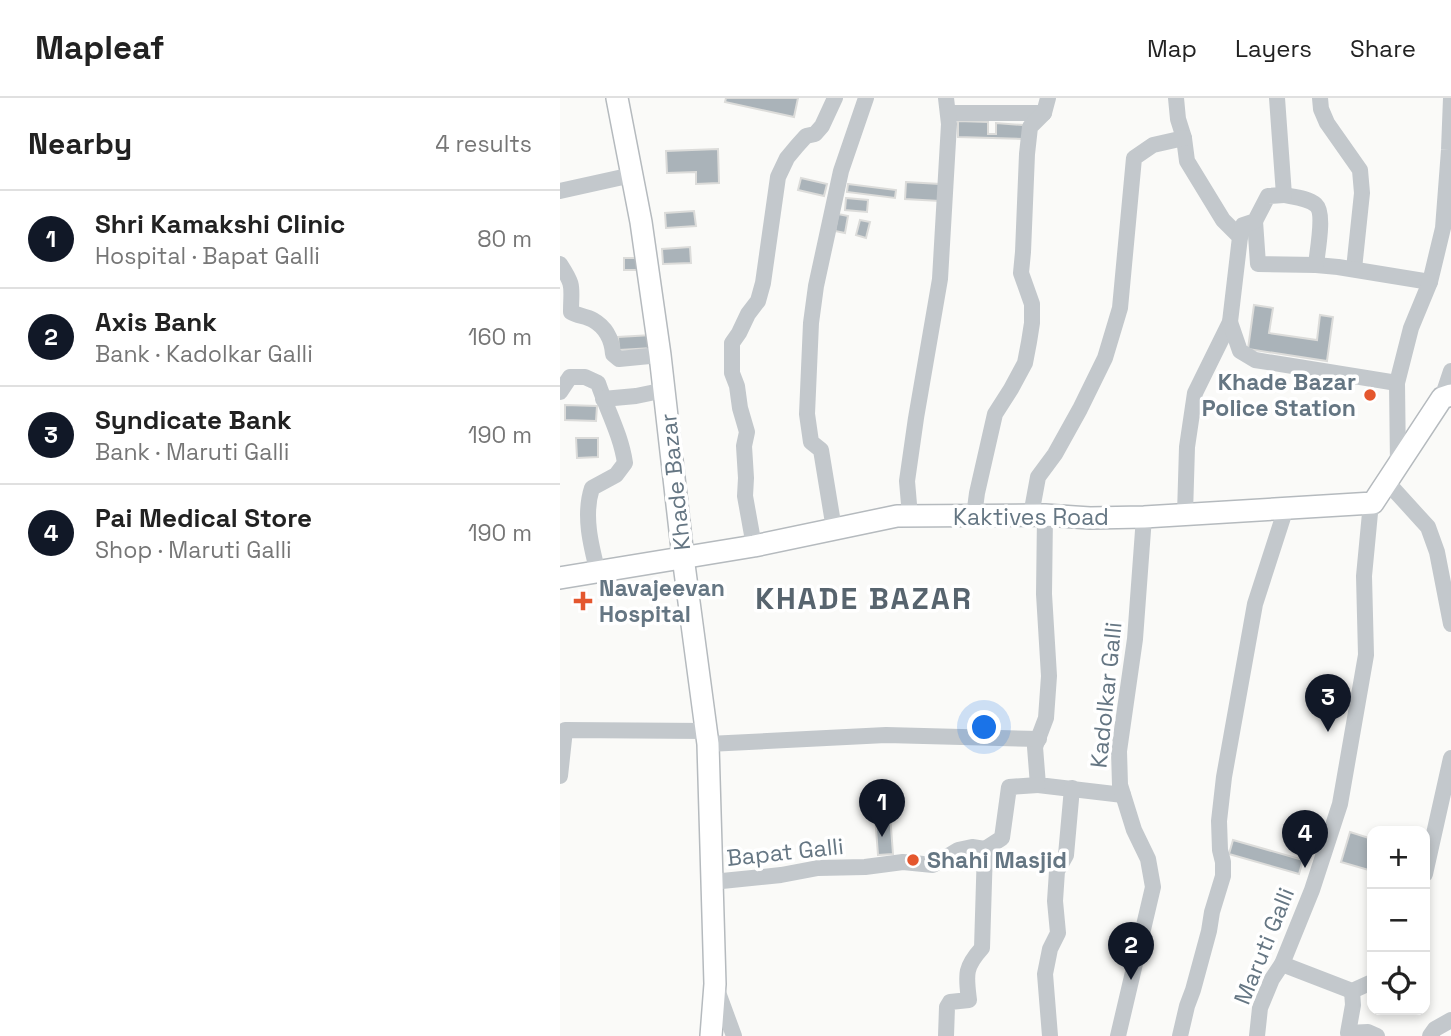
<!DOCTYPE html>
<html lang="en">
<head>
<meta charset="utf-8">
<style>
	:root { --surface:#fff; --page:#f6f6f6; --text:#222; --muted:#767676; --line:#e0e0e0; --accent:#111827 }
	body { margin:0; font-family:"Space Grotesk",sans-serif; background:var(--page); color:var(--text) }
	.controls { position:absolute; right:21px; bottom:21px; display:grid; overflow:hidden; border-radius:14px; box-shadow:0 4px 10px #0003 }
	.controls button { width:63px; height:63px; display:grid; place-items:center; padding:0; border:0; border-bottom:2px solid var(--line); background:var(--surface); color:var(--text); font:35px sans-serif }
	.you { position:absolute; left:425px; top:630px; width:24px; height:24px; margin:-18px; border:5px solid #fff; border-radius:50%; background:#1a73e8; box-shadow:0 0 0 10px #1a73e833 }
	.badge { display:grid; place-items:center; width:46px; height:46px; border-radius:50%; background:var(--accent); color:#fff; font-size:23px; font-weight:700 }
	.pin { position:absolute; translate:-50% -58px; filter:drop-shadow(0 2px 4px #0008) }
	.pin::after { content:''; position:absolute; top:37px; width:24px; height:21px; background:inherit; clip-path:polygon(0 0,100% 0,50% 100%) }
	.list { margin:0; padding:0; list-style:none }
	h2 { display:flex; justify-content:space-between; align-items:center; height:91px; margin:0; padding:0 28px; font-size:30px }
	h2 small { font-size:23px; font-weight:400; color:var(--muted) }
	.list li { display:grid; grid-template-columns:46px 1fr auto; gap:21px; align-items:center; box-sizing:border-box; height:98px; padding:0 28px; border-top:2px solid var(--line) }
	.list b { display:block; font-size:26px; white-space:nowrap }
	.list p { margin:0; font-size:23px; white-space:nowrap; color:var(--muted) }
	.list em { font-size:23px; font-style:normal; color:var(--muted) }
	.icon { flex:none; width:38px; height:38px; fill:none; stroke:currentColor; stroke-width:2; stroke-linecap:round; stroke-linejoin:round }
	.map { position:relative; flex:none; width:891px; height:938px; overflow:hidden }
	header { display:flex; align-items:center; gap:42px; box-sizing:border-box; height:98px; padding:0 35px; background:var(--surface); border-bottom:2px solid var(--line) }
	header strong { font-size:33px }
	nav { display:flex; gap:38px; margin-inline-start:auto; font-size:24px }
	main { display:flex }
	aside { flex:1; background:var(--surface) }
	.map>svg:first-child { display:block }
	.building { fill:#aab3b9; stroke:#dcdcda; stroke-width:2 }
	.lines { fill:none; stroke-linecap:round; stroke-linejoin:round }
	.major-casing { stroke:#b5babe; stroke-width:24 }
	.minor { stroke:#c3c8cc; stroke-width:16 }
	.major { stroke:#fff; stroke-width:21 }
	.poi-dot { fill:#e4572e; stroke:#fff; stroke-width:2.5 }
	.labels { text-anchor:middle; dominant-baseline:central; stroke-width:7; stroke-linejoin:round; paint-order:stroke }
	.poi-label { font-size:23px; font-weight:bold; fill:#657683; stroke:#fff; text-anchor:start }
	.street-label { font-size:23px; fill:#657683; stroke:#fff }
	.district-label { font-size:30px; font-weight:bold; letter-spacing:2px; fill:#57646e; stroke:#fff }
</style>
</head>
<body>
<header>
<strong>Mapleaf</strong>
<nav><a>Map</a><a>Layers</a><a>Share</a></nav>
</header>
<main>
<aside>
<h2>Nearby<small>4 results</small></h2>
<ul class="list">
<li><span class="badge">1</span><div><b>Shri Kamakshi Clinic</b><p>Hospital · Bapat Galli</p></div><em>80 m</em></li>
<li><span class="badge">2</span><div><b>Axis Bank</b><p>Bank · Kadolkar Galli</p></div><em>160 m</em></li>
<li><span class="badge">3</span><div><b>Syndicate Bank</b><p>Bank · Maruti Galli</p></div><em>190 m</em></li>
<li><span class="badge">4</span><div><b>Pai Medical Store</b><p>Shop · Maruti Galli</p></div><em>190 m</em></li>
</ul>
</aside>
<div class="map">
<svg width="891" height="938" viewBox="0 0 891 938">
	<rect width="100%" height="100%" fill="#fafaf8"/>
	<g class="building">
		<path d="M166,0H238L234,19L165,4Z"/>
		<path d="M398,23L428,24V36H436V25L463,27V41L398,39Z"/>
		<path d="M158,51L159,85L136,86V74L107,75L106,53Z"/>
		<path d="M241,80L267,86L264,98L238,92Z"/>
		<path d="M346,84L380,86V103L345,101Z"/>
		<path d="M288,86L336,92L335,100L287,94Z"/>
		<path d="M286,100L308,102L307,114L285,112Z"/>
		<path d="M134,113L136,128L106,130L105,115Z"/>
		<path d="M278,116L288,118L285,135L275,133Z"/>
		<path d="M300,122L310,124L306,140L296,137Z"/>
		<path d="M130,149L131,165L103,166L102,151Z"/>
		<rect x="64" y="160" width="17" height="12"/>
		<path d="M694,207L713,210L709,235L757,242L760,217L773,219L767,263L688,251Z"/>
		<path d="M92,237L93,250L59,252L58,239Z"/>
		<path d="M5,307L37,308L36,323L5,322Z"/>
		<path d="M16,340H38V359L17,360Z"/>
		<path d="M330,716L333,756L318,757L315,717Z"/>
		<path d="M790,734L812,741V773L781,764Z"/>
		<path d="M673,742L743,762L739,776L669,756Z"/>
	</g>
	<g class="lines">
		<g class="major-casing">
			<g id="major">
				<path d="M57,0L81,124L100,257L123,459L148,646L155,886L151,938"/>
				<path d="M0,480L194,448L337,418L485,417L530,420L584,419L813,405L882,300L891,297"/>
			</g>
		</g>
		<g class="minor">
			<path d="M616,0L618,21L624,40L627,63L663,122L680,139L670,224L635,295L627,349L625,416"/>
			<path d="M760,0L761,11L767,25L800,72L802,95L794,171"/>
			<path d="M388,15H484"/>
			<path d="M0,93L72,77"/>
			<path d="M724,97C734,99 748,100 756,107C765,115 757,155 756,167L778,169L870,184"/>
			<path d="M695,123L698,166L756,167"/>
			<path d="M680,139L683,127L695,123L708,98L724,97L717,0"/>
			<path d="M0,166C15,189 11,188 11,214C18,218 26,218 33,222C47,230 52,242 53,256L59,261L100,257"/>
			<path d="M670,224L680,253L695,262L837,285"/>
			<path d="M0,294L10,279H25L38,285C47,312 61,337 65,365L56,377L32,390C23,417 31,448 38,475"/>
			<path d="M882,300L891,273"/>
			<path d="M43,301L76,298L105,292"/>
			<path d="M838,367L837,285L851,230L870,184L883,130L889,52L891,0"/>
			<path d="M827,384L868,429L877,454L891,526"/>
			<path d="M471,417L478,379L495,356L520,311L545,260L560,210L574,60L593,47L624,40"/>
			<path d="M485,417L484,496L489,578L486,620L475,649L478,687L563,697"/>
			<path d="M350,418L347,383L356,320L380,181L389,26L386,0"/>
			<path d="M414,418L417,395L435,316L451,291L465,265L469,244L472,225V206L461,175L463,154L467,56L470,29L484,15L488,0"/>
			<path d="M274,431L261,352L251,344L247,316L251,225L256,188L281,73L306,0"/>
			<path d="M194,448L185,398L186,380L184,348L187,334L180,310L177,288L172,275V245L179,235L188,216L198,203L203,185L218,79L227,60L237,48L246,38L255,36L262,28L275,0"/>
			<path d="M148,646L326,637L479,641"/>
			<path d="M0,678L5,632L146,633"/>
			<path d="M865,776L891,660"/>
			<path d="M152,784L221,777L258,770L305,769L343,764L373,767L398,752L412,749L425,751"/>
			<path d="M722,866L792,893L812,884"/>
			<path d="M156,889L174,938"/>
			<path d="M792,893L793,907L788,935L808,934L817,938"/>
			<path d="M386,938L387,909L390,904L409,902C406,877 404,870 422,850L425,751L442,740L449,689L478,687"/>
			<path d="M490,938L485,876L490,851L498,835L495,803L497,773L506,757L512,690"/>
			<path d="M558,938L593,789L588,761L574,732L560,687L559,653L575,541L584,419"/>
			<path d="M620,938L627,908L633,892L649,833L652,814L663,778V764L660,752L659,723L664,679L695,506L726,410"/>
			<path d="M697,938L700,910L712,881L722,866L752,792L780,706L806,557L804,478L810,415L813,405"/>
			<path d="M870,938L875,931L891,922"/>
		</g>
		<use href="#major" class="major"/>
	</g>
	<g class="poi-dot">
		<circle cx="810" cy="297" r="7"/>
		<path d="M19.5 492.5h7v7h7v7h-7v7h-7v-7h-7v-7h7z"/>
		<circle cx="353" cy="762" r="7"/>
	</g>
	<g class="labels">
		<g class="poi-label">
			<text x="796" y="284" text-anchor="end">Khade Bazar<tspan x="796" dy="26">Police Station</tspan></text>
			<text x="39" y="490">Navajeevan<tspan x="39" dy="26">Hospital</tspan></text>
			<text x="367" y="762">Shahi Masjid</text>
		</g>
		<g class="street-label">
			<text transform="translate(115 384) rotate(-96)">Khade Bazar</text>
			<text x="471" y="419">Kaktives Road</text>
			<text transform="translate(546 597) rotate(-84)">Kadolkar Galli</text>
			<text transform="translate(225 754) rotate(-6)">Bapat Galli</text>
			<text transform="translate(704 848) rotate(-68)">Maruti Galli</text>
		</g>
		<g class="district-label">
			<text x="304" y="500">KHADE BAZAR</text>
		</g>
	</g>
</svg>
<div class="controls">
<button>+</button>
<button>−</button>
<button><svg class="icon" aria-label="locate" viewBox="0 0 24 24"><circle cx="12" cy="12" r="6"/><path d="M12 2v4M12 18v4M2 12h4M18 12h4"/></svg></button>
</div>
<div class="you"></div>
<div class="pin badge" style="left:322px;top:739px">1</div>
<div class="pin badge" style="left:571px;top:882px">2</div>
<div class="pin badge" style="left:768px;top:634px">3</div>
<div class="pin badge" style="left:745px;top:770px">4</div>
</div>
</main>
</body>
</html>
